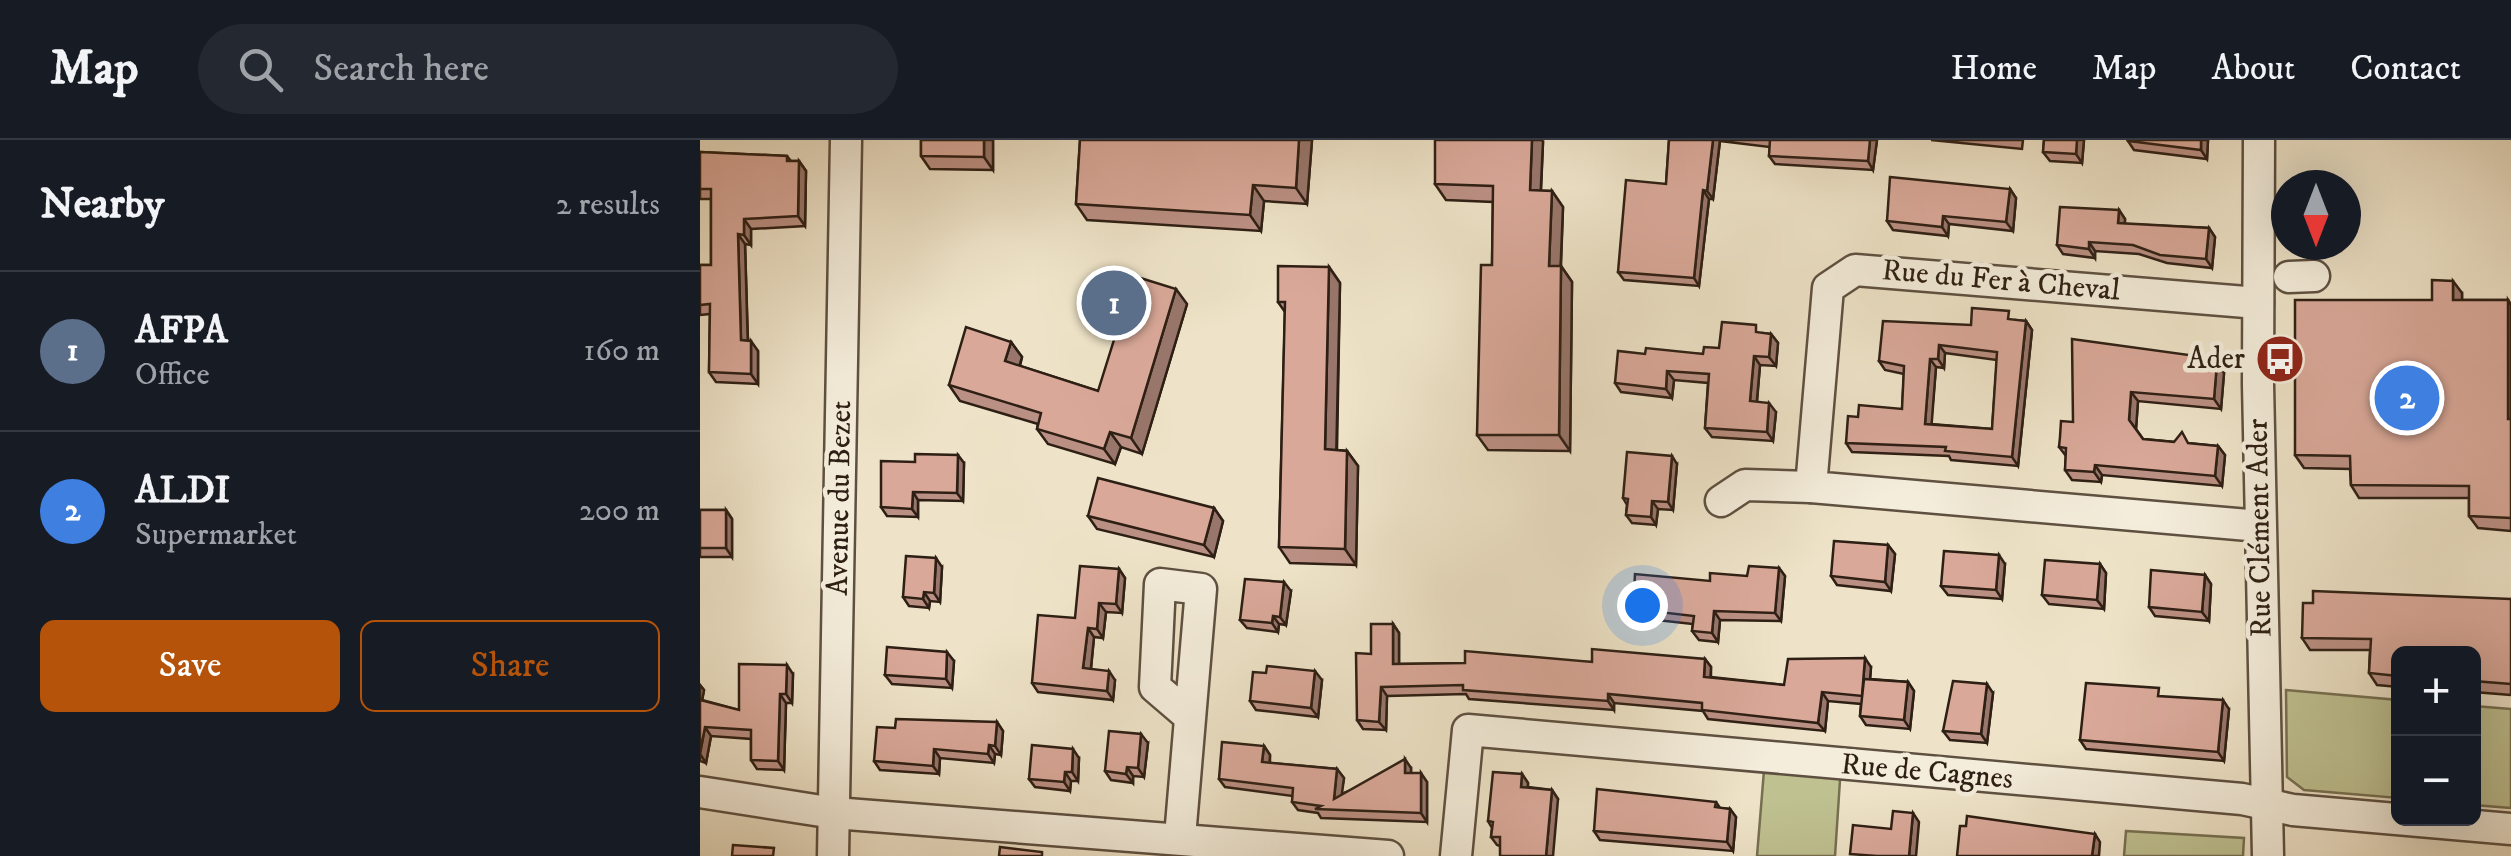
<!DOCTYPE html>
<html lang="en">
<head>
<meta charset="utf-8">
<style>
	:root { --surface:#171b24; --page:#242831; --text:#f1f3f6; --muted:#9ea1a6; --line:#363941; --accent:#b45309 }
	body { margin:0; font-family:"IM FELL DW Pica",serif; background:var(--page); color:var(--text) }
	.controls { position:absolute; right:30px; bottom:30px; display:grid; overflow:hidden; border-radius:15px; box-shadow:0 10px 40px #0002 }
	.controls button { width:90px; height:90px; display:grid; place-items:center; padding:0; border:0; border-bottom:2px solid var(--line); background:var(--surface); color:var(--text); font:50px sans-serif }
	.compass { position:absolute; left:1571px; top:30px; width:90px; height:90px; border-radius:50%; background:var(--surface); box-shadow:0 10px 40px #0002; rotate:180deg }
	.you { position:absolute; left:942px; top:465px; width:35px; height:35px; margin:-25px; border:8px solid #fff; border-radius:50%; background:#1a73e8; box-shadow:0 0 0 15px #1a73e833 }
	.badge { display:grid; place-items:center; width:65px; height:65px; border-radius:50%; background:var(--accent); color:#fff; font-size:32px; font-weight:700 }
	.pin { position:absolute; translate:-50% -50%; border:5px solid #fff; box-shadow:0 2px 10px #0006 }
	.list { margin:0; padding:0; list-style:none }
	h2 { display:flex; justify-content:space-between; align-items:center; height:130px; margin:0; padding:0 40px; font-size:42px }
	h2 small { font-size:32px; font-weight:400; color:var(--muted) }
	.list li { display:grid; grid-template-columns:65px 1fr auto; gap:30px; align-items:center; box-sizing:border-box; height:160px; padding:0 40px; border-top:2px solid var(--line) }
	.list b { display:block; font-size:38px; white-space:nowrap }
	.list p { margin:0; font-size:32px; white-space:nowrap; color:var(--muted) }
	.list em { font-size:32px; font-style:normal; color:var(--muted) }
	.actions { display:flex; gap:20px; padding:30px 40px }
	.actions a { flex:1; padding:22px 0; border:2px solid var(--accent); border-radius:15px; text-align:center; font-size:35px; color:var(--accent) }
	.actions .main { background:var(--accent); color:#fff }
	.icon { flex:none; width:55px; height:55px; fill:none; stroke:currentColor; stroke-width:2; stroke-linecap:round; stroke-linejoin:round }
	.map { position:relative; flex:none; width:1811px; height:716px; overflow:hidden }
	header { display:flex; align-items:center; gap:60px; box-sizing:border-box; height:140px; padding:0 50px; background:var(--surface); border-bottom:2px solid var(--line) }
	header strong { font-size:48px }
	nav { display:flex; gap:55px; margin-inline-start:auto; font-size:35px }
	.search { width:700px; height:90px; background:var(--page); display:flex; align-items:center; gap:25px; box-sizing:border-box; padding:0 35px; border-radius:55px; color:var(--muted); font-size:38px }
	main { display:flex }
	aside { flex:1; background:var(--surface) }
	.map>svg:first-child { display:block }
	.green { fill:#bfc191; stroke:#767052; stroke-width:2.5 }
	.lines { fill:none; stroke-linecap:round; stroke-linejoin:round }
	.minor-casing { stroke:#5e5041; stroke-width:35 }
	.minor { stroke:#f4eddb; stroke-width:30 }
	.wall { fill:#bb9084; stroke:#2e1f14; stroke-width:2.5; fill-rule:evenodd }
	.shaded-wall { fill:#98766b; stroke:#2e1f14; stroke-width:2.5 }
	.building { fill:#d9a899; stroke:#2e1f14; stroke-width:2.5; fill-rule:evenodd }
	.labels { text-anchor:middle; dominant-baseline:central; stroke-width:9; stroke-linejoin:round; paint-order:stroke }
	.street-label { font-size:30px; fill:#2e1f14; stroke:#f4eddb }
	.poi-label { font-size:30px; fill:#2e1f14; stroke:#f4eddb; text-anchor:end }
</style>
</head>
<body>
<header>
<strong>Map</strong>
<div class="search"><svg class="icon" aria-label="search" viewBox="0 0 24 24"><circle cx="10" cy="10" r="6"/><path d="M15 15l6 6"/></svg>Search here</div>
<nav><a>Home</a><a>Map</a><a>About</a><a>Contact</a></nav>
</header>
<main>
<aside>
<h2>Nearby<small>2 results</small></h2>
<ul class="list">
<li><span class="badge" style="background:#5c6f8a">1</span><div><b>AFPA</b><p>Office</p></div><em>160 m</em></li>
<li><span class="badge" style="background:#3f7fe0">2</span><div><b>ALDI</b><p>Supermarket</p></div><em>200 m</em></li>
</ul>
<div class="actions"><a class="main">Save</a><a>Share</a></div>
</aside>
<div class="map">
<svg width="1811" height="716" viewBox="0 0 1811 716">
	<rect width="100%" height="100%" fill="#eee3c8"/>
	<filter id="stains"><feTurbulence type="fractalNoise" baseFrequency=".002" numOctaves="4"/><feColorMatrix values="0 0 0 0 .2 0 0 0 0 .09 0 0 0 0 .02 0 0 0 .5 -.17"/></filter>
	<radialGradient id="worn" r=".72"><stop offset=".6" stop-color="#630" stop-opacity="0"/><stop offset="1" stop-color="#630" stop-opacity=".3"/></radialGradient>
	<g class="green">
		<path d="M1586,550L1698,560V658L1604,650L1587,637Z"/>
		<path d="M1774,566L1811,569V668L1774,665Z"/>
		<path d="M1065,618L1141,625L1135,716H1057Z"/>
		<path d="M1426,691L1544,698L1543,716H1424Z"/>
	</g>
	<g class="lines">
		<g class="minor-casing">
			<g id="minor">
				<path d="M1559,0L1558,244L1568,716"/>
				<path d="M1589,137L1614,136"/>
				<path d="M1558,163L1155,130L1128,148L1111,347L1560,386"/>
				<path d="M1021,361L1045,345L1111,347"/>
				<path d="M0,652L134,673L688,716"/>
				<path d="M480,697L501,449L460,444L455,547L490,577"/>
				<path d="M133,716L146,0"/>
				<path d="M756,716L768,590L1542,659L1593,670L1811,689"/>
			</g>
		</g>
		<use href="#minor" class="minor"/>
	</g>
	<g class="wall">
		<path d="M221,0H293V30L230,29L221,16Z"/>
		<path d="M380,0H612L607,64L564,61L561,91L387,80L376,64Z"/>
		<path d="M969,0H1177L1173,30L1075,24L1069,16L1070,7L1020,1L1013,59H1009L999,146L924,140L918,132L966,44Z"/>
		<path d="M1231,0H1323L1322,9Z"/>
		<path d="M1344,0H1384L1382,23L1350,21L1343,12Z"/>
		<path d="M1508,0L1507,19L1434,10L1428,1Z"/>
		<path d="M843,2L841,51H852L863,67L861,126L872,142L870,311L788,310L777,295L792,125L793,62L746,60L735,44Z"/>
		<path d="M0,12L87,16L91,21H99L106,31L105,86L51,89V105L45,104L48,201L58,211V244L16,242L9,232L10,174L0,175V125H11V59H0Z"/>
		<path d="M1310,49L1316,58L1313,91L1249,84L1248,96L1193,90L1187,81Z"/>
		<path d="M1419,70L1425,79V84L1509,88L1515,97L1512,128L1467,123L1439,114L1395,111V118L1363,114L1357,105Z"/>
		<path d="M629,127L640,143L637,310L647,311L658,326L656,425L590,423L579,407L585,172L578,162Z"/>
		<path d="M1762,153V160H1808L1811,165V391L1778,388L1769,376V358H1659L1651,345L1650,329L1604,328L1595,315L1732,160Z"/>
		<path d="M487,164L442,314L421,307L415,324L348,304L337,289L338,284L260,261L249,245L311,202L322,217L320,226L398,251Z"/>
		<path d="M1315,180L1326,181L1332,190L1318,326L1251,320L1249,316L1152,312L1146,303L1158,277L1202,269L1204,234L1185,230L1179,221L1271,185ZM1245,213L1297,220L1292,289L1231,284L1236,227L1244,228Z"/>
		<path d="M1062,193L1071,194L1078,203L1076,226L1060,225L1057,262L1076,272L1073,301L1012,297L1005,288L1008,243L974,240L972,258L921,252L915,243L945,214H1003Z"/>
		<path d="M1489,215L1494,222L1524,233L1521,269L1438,261L1436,289L1443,299L1518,306L1525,315L1522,346L1402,335L1401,342L1372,340L1365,330L1366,316L1359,307L1373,282Z"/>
		<path d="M264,323L263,361L218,360V377L187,376L181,367Z"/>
		<path d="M977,324L973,370L958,369L956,385L932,383L926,375L927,365L923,358Z"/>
		<path d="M514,368L523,381L514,417L397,389L388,376Z"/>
		<path d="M0,370H26L32,379V417H0Z"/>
		<path d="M1188,405L1195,414L1191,451L1137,445L1131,436Z"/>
		<path d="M1305,424L1302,459L1248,455L1241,446Z"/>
		<path d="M1400,424L1406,433L1404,469L1349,464L1342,455Z"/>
		<path d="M242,427L240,462L230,461L229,468L209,466L203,457Z"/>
		<path d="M1079,428L1085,436L1081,481L1020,480L1018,502L999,500L992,491L993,484L939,478L933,469L1010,441L1047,436Z"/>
		<path d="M419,429L425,438L422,473L406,472L403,498L394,497L391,529L415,540L413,560L338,552L332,543L375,478Z"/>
		<path d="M1505,435L1511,444L1509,481L1455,476L1449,467Z"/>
		<path d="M591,451L586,485L579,484L578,492L547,488L540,480Z"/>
		<path d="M1811,459V555L1774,552V514H1698V547L1677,545L1669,533L1670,510H1610L1602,498Z"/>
		<path d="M693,484L699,493V524L892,522L1005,519L1011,527V537L1084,545L1171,527L1170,539L1208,542L1214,551L1210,589L1166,585L1160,576L1161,564L1128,561L1125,591L1008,579L1003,571L914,563V570L769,559L766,554L687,556L686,590L663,589L657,580L671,514Z"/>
		<path d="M254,521L252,548L192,544L185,535Z"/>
		<path d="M93,534L92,563H86L84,630L57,629L51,620V599L11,596L6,623L0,621V545L4,550L2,560L39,570Z"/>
		<path d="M622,540L618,577L556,570L550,561Z"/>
		<path d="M1293,553L1287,603L1250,600L1243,591Z"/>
		<path d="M1529,569L1524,621L1386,609L1380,600Z"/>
		<path d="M297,582L303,591L301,615L295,614L294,623L240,618L239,634L180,630L174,621L195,588Z"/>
		<path d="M448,603L444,637L433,636V643L411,640L405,631Z"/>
		<path d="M564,606L570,615V623L637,629L644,638L641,654L711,628V633L727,642V682L621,678L618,673L598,670L592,662L593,656L525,647L519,639Z"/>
		<path d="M379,618L378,641H371L370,651L335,647L329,639Z"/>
		<path d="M822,634L828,643V647L852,650L858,659L800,706L797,705L791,697L792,688L788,681Z"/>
		<path d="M1016,662L1020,668L1030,669L1036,677L1033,711L900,700L894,691Z"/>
	</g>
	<g class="shaded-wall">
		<path d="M284,0H293V30L284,17Z"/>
		<path d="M599,0H612L607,64L596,48Z"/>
		<path d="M832,0H842L843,2L840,66L830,50Z"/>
		<path d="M1013,0H1020L1013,59L1007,51Z"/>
		<path d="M1170,0H1177L1173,30L1168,21Z"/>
		<path d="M1377,0H1384L1382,23L1376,14Z"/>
		<path d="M1501,0H1508L1507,19L1501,10Z"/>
		<path d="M99,21L106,31L105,86L98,76Z"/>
		<path d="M553,45L564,61L561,91L550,75Z"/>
		<path d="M1310,49L1316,58L1313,91L1306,82Z"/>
		<path d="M1003,50L1009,59L999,146L994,138Z"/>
		<path d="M852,51L863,67L860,141L849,126Z"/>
		<path d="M1419,70L1425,79L1424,92L1418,83Z"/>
		<path d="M1243,76L1249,84L1248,96L1242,87Z"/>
		<path d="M44,79L51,89V105L44,95Z"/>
		<path d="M1509,88L1515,97L1512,128L1506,119Z"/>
		<path d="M38,94L45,104L48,210L41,200Z"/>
		<path d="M1389,102L1395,111V118L1389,109Z"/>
		<path d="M861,126L872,142L870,311L859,295Z"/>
		<path d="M629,127L640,143L636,325L625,309Z"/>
		<path d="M1753,141L1762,153V173L1753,160Z"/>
		<path d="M476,149L487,164L442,314L431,298Z"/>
		<path d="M1808,160L1811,165V283L1808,279Z"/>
		<path d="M1326,181L1332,190L1318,326L1312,317Z"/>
		<path d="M1071,194L1078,203L1076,226L1069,217Z"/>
		<path d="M51,201L58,211V244L51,234Z"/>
		<path d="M311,202L322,217L316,237L305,221Z"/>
		<path d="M1239,205L1245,213L1244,228L1238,219Z"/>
		<path d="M1054,216L1060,225L1056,270L1050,261Z"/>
		<path d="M1230,219L1236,227L1231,292L1225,284Z"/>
		<path d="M1517,223L1524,233L1521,269L1514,259Z"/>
		<path d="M967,231L974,240L972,258L966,249Z"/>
		<path d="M1431,252L1438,261L1436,289L1429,280Z"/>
		<path d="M1069,263L1076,272L1073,301L1067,292Z"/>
		<path d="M410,292L421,307L415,324L404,309Z"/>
		<path d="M1518,306L1525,315L1522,346L1515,336Z"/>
		<path d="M647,311L658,326L656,425L645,409Z"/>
		<path d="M258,315L264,323L263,361L257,353Z"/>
		<path d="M972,316L977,324L973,370L968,362Z"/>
		<path d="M1395,325L1402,335L1401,342L1394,332Z"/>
		<path d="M213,352L218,360V377L212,369Z"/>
		<path d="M952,361L958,369L956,385L951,377Z"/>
		<path d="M514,368L523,381L514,417L504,405Z"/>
		<path d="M26,370L32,379V417L26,408Z"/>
		<path d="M1188,405L1195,414L1191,451L1185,442Z"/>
		<path d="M1299,415L1305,424L1302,459L1296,450Z"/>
		<path d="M236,418L242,427L240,462L234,453Z"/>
		<path d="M1400,424L1406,433L1404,469L1397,460Z"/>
		<path d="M1079,428L1085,436L1081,481L1075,473Z"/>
		<path d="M419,429L425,438L422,473L416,464Z"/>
		<path d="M1505,435L1511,444L1509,481L1502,472Z"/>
		<path d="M584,442L591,451L586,485L580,477Z"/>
		<path d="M224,452L230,461L229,468L223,459Z"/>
		<path d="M399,463L406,472L403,498L397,489Z"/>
		<path d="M1014,471L1020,480L1018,502L1012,493Z"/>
		<path d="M573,476L579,484L578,492L572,483Z"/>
		<path d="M693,484L699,493V533L693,524Z"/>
		<path d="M388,488L394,497L390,537L383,528Z"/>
		<path d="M247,512L254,521L252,548L246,539Z"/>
		<path d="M1165,518L1171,527L1168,565L1162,556Z"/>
		<path d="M1005,519L1011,527L1010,545L1004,537Z"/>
		<path d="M87,525L93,534L92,563L86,554Z"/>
		<path d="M409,531L415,540L413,560L407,551Z"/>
		<path d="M615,531L622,540L618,577L611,568Z"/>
		<path d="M1208,542L1214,551L1210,589L1204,580Z"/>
		<path d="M1287,544L1293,553L1287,603L1281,594Z"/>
		<path d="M0,545L4,550L1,567L0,566Z"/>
		<path d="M681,547L687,556L686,590L679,582Z"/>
		<path d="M1122,552L1128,561L1125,591L1118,583Z"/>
		<path d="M80,554L86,563L84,630L78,621Z"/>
		<path d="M908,554L914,563V570L908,561Z"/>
		<path d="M1523,560L1529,569L1524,621L1518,612Z"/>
		<path d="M297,582L303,591L301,615L295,606Z"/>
		<path d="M5,587L11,596L6,623L0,614Z"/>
		<path d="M441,594L448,603L444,637L438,628Z"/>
		<path d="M289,605L295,614L294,623L288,614Z"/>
		<path d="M564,606L570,615L569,631L562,622Z"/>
		<path d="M234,609L240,618L239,634L233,626Z"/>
		<path d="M373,609L379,618L378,641L372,632Z"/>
		<path d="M705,619L711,628V642L705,633Z"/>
		<path d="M427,627L433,636V643L426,634Z"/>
		<path d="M637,629L644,638L640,668L634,659Z"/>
		<path d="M365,632L371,641L370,651L364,642Z"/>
		<path d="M721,633L727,642V682L721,673Z"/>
		<path d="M822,634L828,643L827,655L821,647Z"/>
		<path d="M852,650L858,659L853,716H846Z"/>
		<path d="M1030,669L1036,677L1033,711L1027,702Z"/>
		<path d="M1213,673L1219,682L1216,716H1209Z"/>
		<path d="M1395,694L1400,702L1399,716H1392Z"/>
	</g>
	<g class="building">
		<path d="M221,0H284V17L221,16Z"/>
		<path d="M380,0H599L596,48L553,45L550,75L376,64Z"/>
		<path d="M735,0H832L830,50L852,51L849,126H861L859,295H777L781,125H792L793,46L735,44Z"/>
		<path d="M969,0H1013L1007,51L1003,50L994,138L918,132L926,40L966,44Z"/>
		<path d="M1070,0H1170L1168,21L1069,16Z"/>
		<path d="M1344,0H1377L1376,14L1343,12Z"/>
		<path d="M1428,0H1501V10L1428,1Z"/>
		<path d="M0,12L87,16V21H99L98,76L44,79V95L38,94L41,200L51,201V234L9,232L10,164L0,165V125H11V49H0Z"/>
		<path d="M1190,37L1310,49L1306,82L1243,76L1242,87L1187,81Z"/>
		<path d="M1360,67L1419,70L1418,83L1509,88L1506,119L1460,115L1433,105L1389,102V109L1357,105Z"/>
		<path d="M578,126L629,127L625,309L647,311L645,409L579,407L585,162H578Z"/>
		<path d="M434,136L476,149L431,298L410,292L404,309L337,289L341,273L249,245L266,187L311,202L305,221L398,251Z"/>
		<path d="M1732,140L1753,141V160H1808V279H1811V378L1769,376V346L1651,345L1650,316L1595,315V160H1732Z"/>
		<path d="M1272,168L1309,171L1308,179L1326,181L1312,317L1245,311L1246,307L1146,303L1148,276L1158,277L1159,265L1202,269L1204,226L1179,221L1183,181L1271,185ZM1239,205L1297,212L1292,289L1225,284L1230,219H1238Z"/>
		<path d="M1022,182L1056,185V192L1071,194L1069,217L1054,216L1050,261L1069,263L1067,292L1005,288L1009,234L967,231L966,249L915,243L918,211L945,214L946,208L1003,214L1004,207L1019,208Z"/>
		<path d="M1372,199L1489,215V221L1517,223L1514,259L1431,252L1429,280L1443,299L1474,302L1482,292L1488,303L1518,306L1515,336L1395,325L1394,332L1365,330L1366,308L1359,307L1360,297L1361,281L1373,282Z"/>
		<path d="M927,312L972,316L968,362L952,361L951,377L926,375L928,359L923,358Z"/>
		<path d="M215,314L258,315L257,353L213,352L212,369L181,367V321L215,322Z"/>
		<path d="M398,338L514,368L504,405L388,376Z"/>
		<rect x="0" y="370" width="26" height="38"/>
		<path d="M1134,401L1188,405L1185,442L1131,436Z"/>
		<path d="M1244,411L1299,415L1296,450L1241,446Z"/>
		<path d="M206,416L236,418L234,453L224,452L223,459L203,457Z"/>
		<path d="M1345,420L1400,424L1397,460L1342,455Z"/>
		<path d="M380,426L419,429L416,464L399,463L397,489L388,488L383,528L409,531L407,551L332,543L338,475L375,478Z"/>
		<path d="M1049,426L1079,428L1075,473L1014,471L1012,493L992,491L994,476L933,469L935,434L1010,441V433L1047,436Z"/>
		<path d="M1451,430L1505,435L1502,472L1449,467Z"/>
		<path d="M545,439L584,442L580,477L573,476L572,483L540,480Z"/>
		<path d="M1613,451L1811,459V544L1774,541V514H1698V536L1669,533L1671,499L1602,498L1603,463H1613Z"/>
		<path d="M671,484H693V524L765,523V511L892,522V509L1005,519L1004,537L1084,545L1088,519L1165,518L1162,556L1122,552L1118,583L1002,570V563L908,554V561L763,550V545L681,547L679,582L657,580L656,513L671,514Z"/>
		<path d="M187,507L247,512L246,539L185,535Z"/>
		<path d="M39,524L87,525L86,554H80L78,621L51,620V590L5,587L0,613V560L39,570Z"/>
		<path d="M567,526L615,531L611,568L550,561L553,532L566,533Z"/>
		<path d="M1164,539L1208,542L1204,580L1160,576Z"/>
		<path d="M1253,541L1287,544L1281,594L1243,591Z"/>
		<path d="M1386,543L1459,548L1458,556L1523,560L1518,612L1380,600Z"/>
		<path d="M196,579L297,582L295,606L289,605L288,614L234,609L233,626L174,621L177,587L195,588Z"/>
		<path d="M409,591L441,594L438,628L427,627L426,634L405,631Z"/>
		<path d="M522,602L564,606L562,622L637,629L634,659L705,619V633H721V673L615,669L621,666L592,662L593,648L519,639Z"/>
		<path d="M332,605L373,609L372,632H365L364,642L329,639Z"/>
		<path d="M793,632L822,634L821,647L852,650L846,716H800V697H791L793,682L788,681Z"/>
		<path d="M897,649L1016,662L1015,667L1030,669L1027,702L894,691Z"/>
		<path d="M1193,671L1213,673L1209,716H1177L1150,714L1153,685L1191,689Z"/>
		<path d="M1267,676L1395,694L1392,716H1257L1260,686H1266Z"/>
		<path d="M33,705L74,708L73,716H32Z"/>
		<path d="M300,707L342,712V716H299Z"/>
	</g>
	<defs>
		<g id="bus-disc" transform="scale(2.5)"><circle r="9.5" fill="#8f2418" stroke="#f4eddb"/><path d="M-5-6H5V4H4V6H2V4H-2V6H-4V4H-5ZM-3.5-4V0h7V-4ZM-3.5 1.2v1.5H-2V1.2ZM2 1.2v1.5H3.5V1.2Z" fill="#fff"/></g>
	</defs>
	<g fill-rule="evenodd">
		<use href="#bus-disc" x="1580" y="219"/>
	</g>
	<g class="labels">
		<g class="street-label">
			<text transform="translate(1301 141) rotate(5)">Rue du Fer à Cheval</text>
			<text transform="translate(140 358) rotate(-89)">Avenue du Bezet</text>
			<text transform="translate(1560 388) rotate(-91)">Rue Clément Ader</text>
			<text transform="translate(1227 632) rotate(5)">Rue de Cagnes</text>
		</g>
		<g class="poi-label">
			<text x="1545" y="219">Ader</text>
		</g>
	</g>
	<rect width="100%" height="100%" filter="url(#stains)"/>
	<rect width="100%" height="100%" fill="url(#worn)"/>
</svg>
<div class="controls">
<button>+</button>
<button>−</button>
</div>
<svg class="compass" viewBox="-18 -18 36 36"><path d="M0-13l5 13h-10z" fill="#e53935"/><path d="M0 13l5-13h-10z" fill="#9ea1a6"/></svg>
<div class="you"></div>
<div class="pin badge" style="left:414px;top:163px;background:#5c6f8a">1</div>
<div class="pin badge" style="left:1707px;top:258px;background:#3f7fe0">2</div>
</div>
</main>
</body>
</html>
